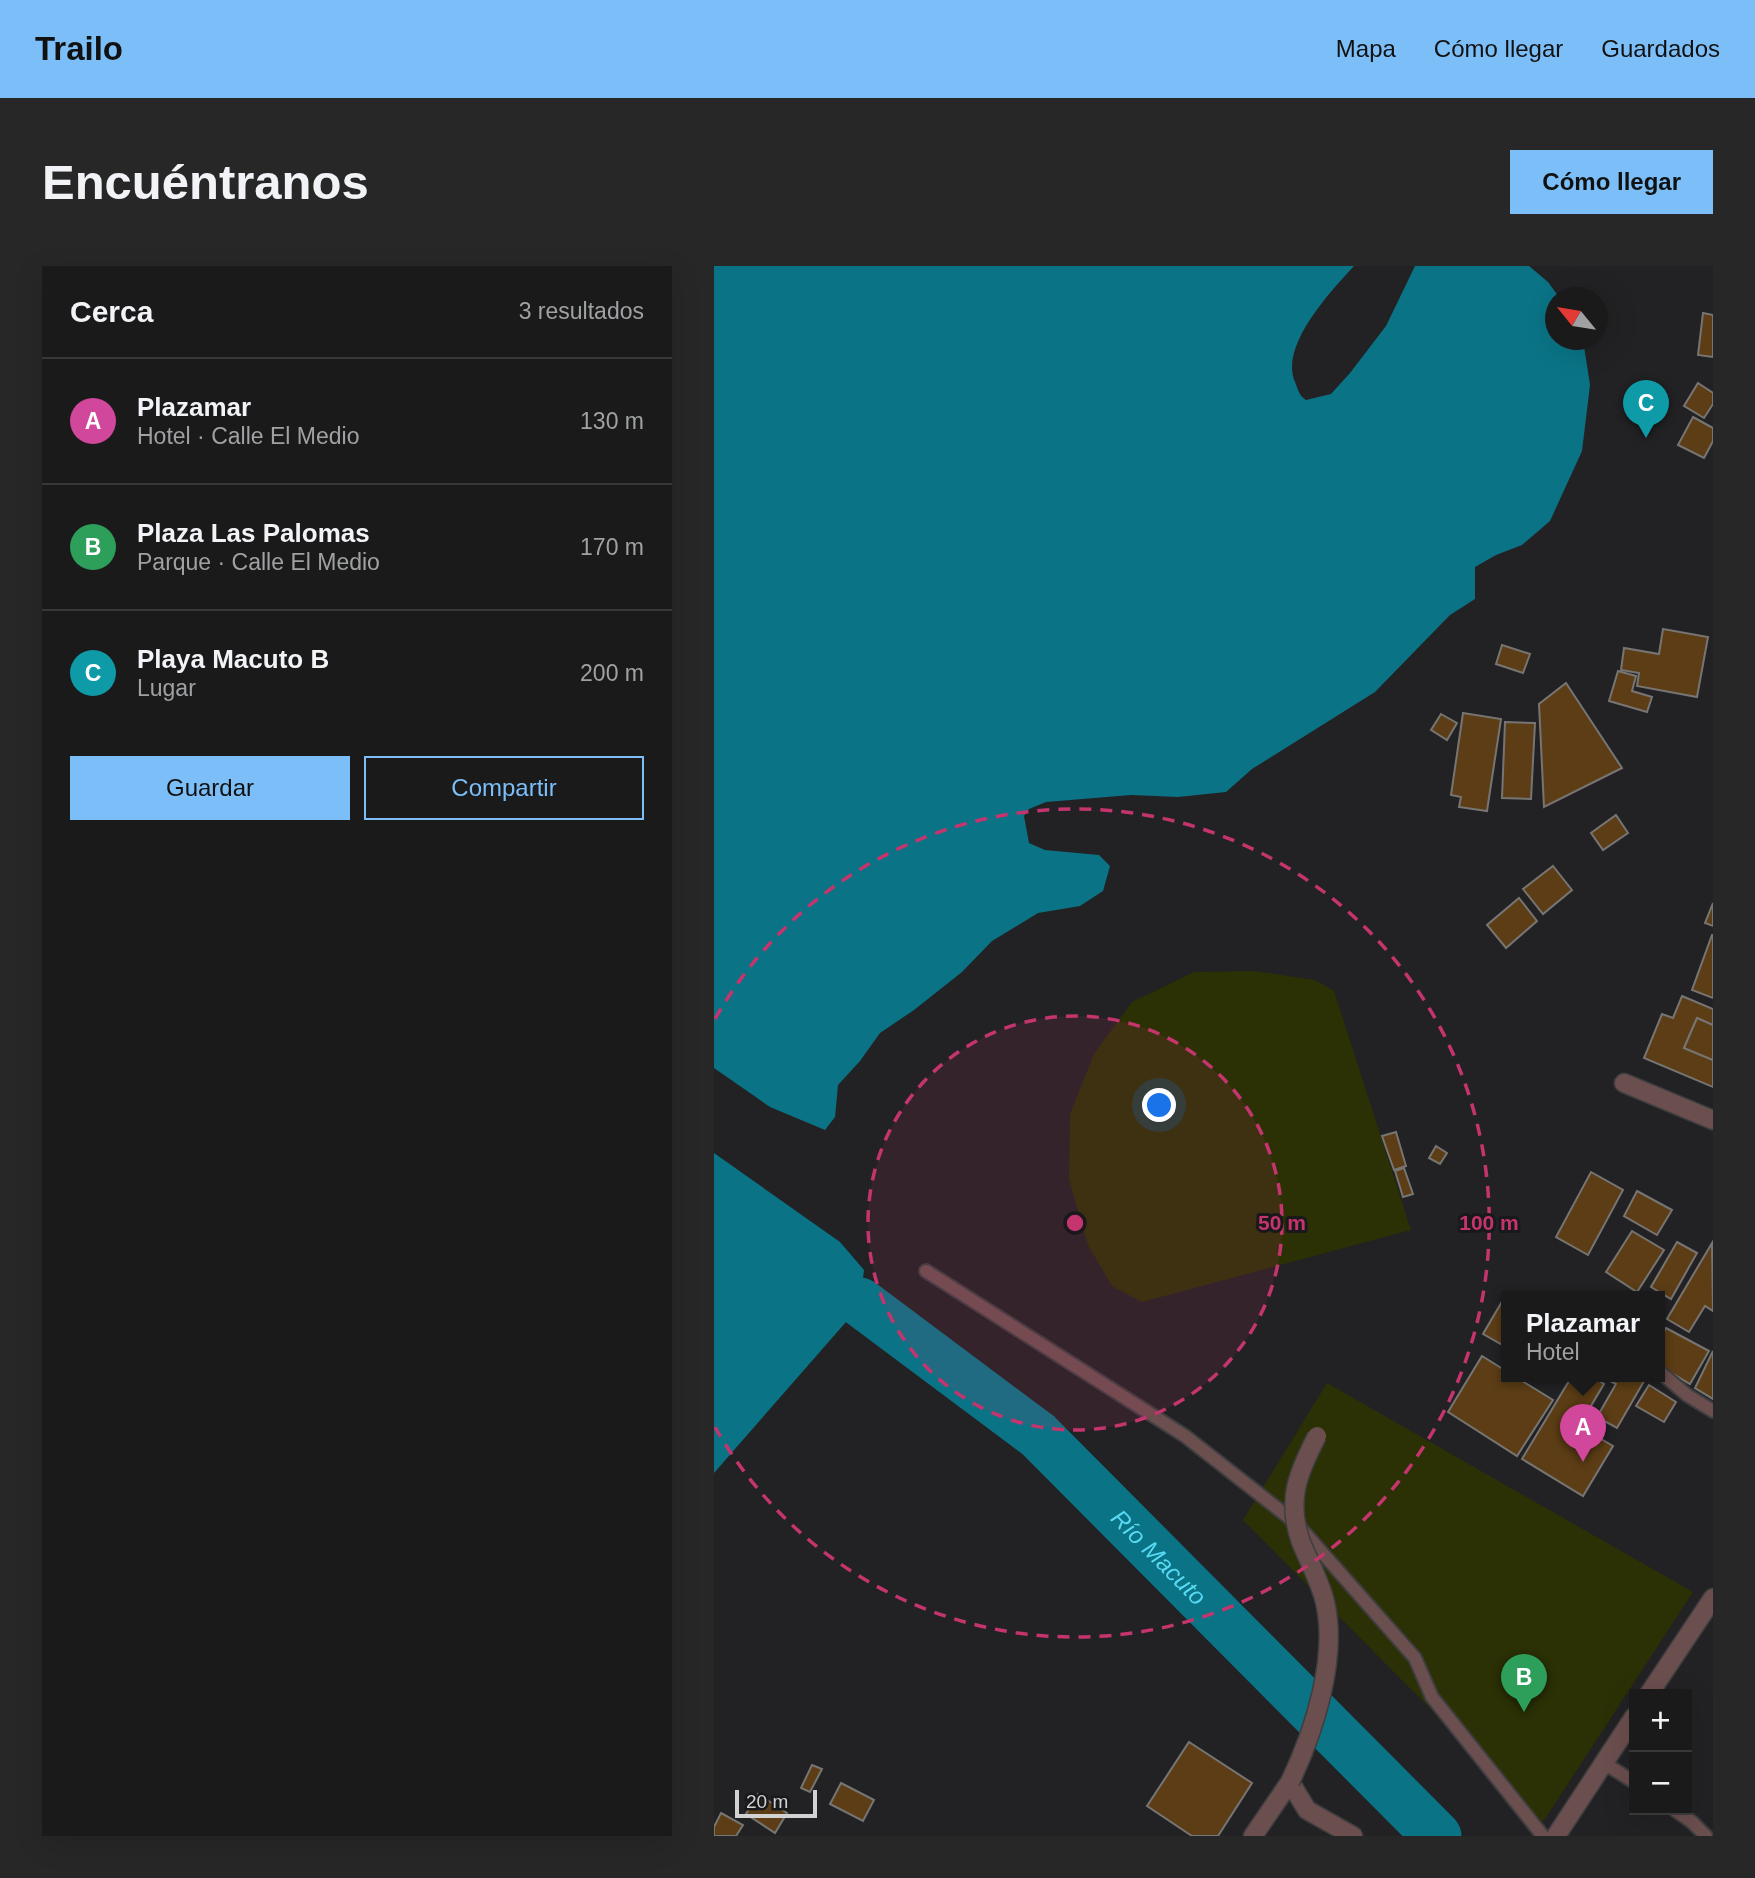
<!DOCTYPE html>
<html lang="es">
<head>
<meta charset="utf-8">
<style>
	:root { --surface:#1a1a1b; --page:#272728; --text:#f1f3f6; --muted:#9fa1a3; --line:#38383a; --accent:#7bbef8 }
	body { margin:0; font-family:Helvetica,sans-serif; background:var(--page); color:var(--text) }
	.controls { position:absolute; right:21px; bottom:21px; display:grid; overflow:hidden; border-radius:0px; box-shadow:0 7px 28px #0002 }
	.controls button { width:63px; height:63px; display:grid; place-items:center; padding:0; border:0; border-bottom:2px solid var(--line); background:var(--surface); color:var(--text); font:35px sans-serif }
	.compass { position:absolute; left:831px; top:21px; width:63px; height:63px; border-radius:50%; background:var(--surface); box-shadow:0 7px 28px #0002; rotate:300deg }
	.scale { position:absolute; left:21px; bottom:18px; width:82px; box-sizing:border-box; padding-left:7px; border:4px solid #d2d2d4; border-top:0; font-size:19px; line-height:24px; white-space:nowrap; color:#d2d2d4; -webkit-text-stroke:5px #19181b; paint-order:stroke }
	.you { position:absolute; left:446px; top:840px; width:24px; height:24px; margin:-18px; border:5px solid #fff; border-radius:50%; background:#1a73e8; box-shadow:0 0 0 10px #1a73e833 }
	.badge { display:grid; place-items:center; width:46px; height:46px; border-radius:50%; background:var(--accent); color:#fff; font-size:23px; font-weight:700 }
	.pin { position:absolute; translate:-50% -58px; filter:drop-shadow(0 2px 4px #0008) }
	.pin::after { content:''; position:absolute; top:37px; width:24px; height:21px; background:inherit; clip-path:polygon(0 0,100% 0,50% 100%) }
	.popup { position:absolute; left:787px; top:1025px; width:164px; height:91px; box-sizing:border-box; display:grid; place-content:center; border-radius:0px; background:var(--surface); filter:drop-shadow(0 2px 5px #0005); font-size:23px; white-space:nowrap; color:var(--muted) }
	.popup b { font-size:26px; color:var(--text) }
	.popup::after { content:''; position:absolute; left:50%; top:100%; margin-left:-14px; border:14px solid transparent; border-top-color:var(--surface) }
	.list { margin:0; padding:0; list-style:none }
	h2 { display:flex; justify-content:space-between; align-items:center; height:91px; margin:0; padding:0 28px; font-size:30px }
	h2 small { font-size:23px; font-weight:400; color:var(--muted) }
	.list li { display:grid; grid-template-columns:46px 1fr auto; gap:21px; align-items:center; box-sizing:border-box; height:126px; padding:0 28px; border-top:2px solid var(--line) }
	.list b { display:block; font-size:26px; white-space:nowrap }
	.list p { margin:0; font-size:23px; white-space:nowrap; color:var(--muted) }
	.list em { font-size:23px; font-style:normal; color:var(--muted) }
	.actions { display:flex; gap:14px; padding:21px 28px }
	.actions a { flex:1; padding:16px 0; border:2px solid var(--accent); border-radius:0px; text-align:center; font-size:24px; color:var(--accent) }
	.actions .main { background:var(--accent); color:#111 }
	.map { position:relative; flex:none; width:999px; height:1570px; overflow:hidden; border-radius:0px }
	header { display:flex; align-items:center; gap:42px; box-sizing:border-box; height:98px; padding:0 35px; background:var(--accent); color:#111 }
	header strong { font-size:33px }
	nav { display:flex; gap:38px; margin-inline-start:auto; font-size:24px }
	.intro { display:flex; align-items:center; justify-content:space-between; box-sizing:border-box; height:168px; padding:0 42px }
	h1 { margin:0; font-size:49px }
	.button { padding:18px 32px; border-radius:0px; background:var(--accent); color:#111; font-size:24px; font-weight:700 }
	main { display:flex; gap:42px; padding:0 42px }
	aside { flex:1; background:var(--surface); border-radius:0px; box-shadow:0 7px 28px #0002 }
	.map>svg:first-child { display:block }
	.green { fill:#2b3105 }
	.water { fill:#0a7385 }
	.lines { fill:none; stroke-linecap:round; stroke-linejoin:round }
	.river { stroke:#0a7385; stroke-width:49 }
	.building { fill:#5c3d15; stroke:#777573; stroke-width:2 }
	.service-casing { stroke:#3e3e40; stroke-width:16 }
	.minor-casing { stroke:#3e3e40; stroke-width:21 }
	.service { stroke:#6b4e4e; stroke-width:12 }
	.minor { stroke:#6b4e4e; stroke-width:18 }
	.minor-bridge-casing { stroke:#3e3e40; stroke-width:21; stroke-linecap:butt }
	.minor-bridge { stroke:#6b4e4e; stroke-width:18 }
	.ring { fill:none; stroke:#c4346d; stroke-width:3.5; stroke-dasharray:12 9 }
	.labels { text-anchor:middle; dominant-baseline:central; stroke-width:6; stroke-linejoin:round; paint-order:stroke }
	.water-label { font-size:24px; font-style:italic; fill:#58d9f3; stroke:#19181b }
	.centre { fill:#c4346d; stroke:#19181b; stroke-width:3.5 }
	.ring-label { font-size:21px; text-anchor:middle; font-weight:bold; fill:#c4346d; stroke:#19181b; stroke-width:6; stroke-linejoin:round; paint-order:stroke }
</style>
</head>
<body>
<header>
<strong>Trailo</strong>
<nav><a>Mapa</a><a>Cómo llegar</a><a>Guardados</a></nav>
</header>
<div class="intro"><h1>Encuéntranos</h1><a class="button">Cómo llegar</a></div>
<main>
<aside>
<h2>Cerca<small>3 resultados</small></h2>
<ul class="list">
<li><span class="badge" style="background:#d1479c">A</span><div><b>Plazamar</b><p>Hotel · Calle El Medio</p></div><em>130 m</em></li>
<li><span class="badge" style="background:#2e9e5b">B</span><div><b>Plaza Las Palomas</b><p>Parque · Calle El Medio</p></div><em>170 m</em></li>
<li><span class="badge" style="background:#0f9aa8">C</span><div><b>Playa Macuto B</b><p>Lugar</p></div><em>200 m</em></li>
</ul>
<div class="actions"><a class="main">Guardar</a><a>Compartir</a></div>
</aside>
<div class="map">
<svg width="999" height="1570" viewBox="0 0 999 1570">
	<rect width="100%" height="100%" fill="#222224"/>
	<g class="green">
		<path d="M541,705L601,714L620,725L697,964L428,1036L398,1020L374,979L355,913L356,848L380,788L418,736L480,706Z"/>
		<path d="M613,1117L979,1326L829,1556L529,1254Z"/>
	</g>
	<g class="water">
		<path d="M0,0H640C617,25 565,80 581,116C584,123 585,130 592,134L617,128L636,107L672,60L701,0H815L834,16L845,31L842,32V74H869L876,119L868,185L836,255L808,279L782,289L761,301V333L736,349L661,426L538,503L512,526L464,531L417,529L332,536L315,543L310,550L315,577L331,584L385,589L396,600L389,625L366,640L324,647L278,675L248,706L200,744L166,767L146,795L124,819L121,851L111,864L56,841L0,802Z"/>
		<path d="M0,887L126,976L150,1004L146,1036L132,1056L0,1207Z"/>
	</g>
	<g class="lines">
		<path class="river" id="s1" d="M146,1036L324,1169L723,1570"/>
	</g>
	<g class="building">
		<path d="M989,47L999,49V91L984,89Z"/>
		<path d="M984,117L999,127V138L990,152L970,140Z"/>
		<path d="M979,151L999,162V175L990,192L964,179Z"/>
		<path d="M949,363L994,371L983,431L923,420L925,407L907,404L910,382L945,388Z"/>
		<path d="M788,379L816,388L809,407L782,398Z"/>
		<path d="M904,405L922,410L918,425L938,431L933,446L895,435Z"/>
		<path d="M852,417L908,502L830,541L825,438Z"/>
		<path d="M749,447L787,453L773,545L745,541L747,531L737,529Z"/>
		<path d="M727,448L743,457L733,474L717,464Z"/>
		<path d="M791,456L821,457L817,533L788,532Z"/>
		<path d="M902,549L914,567L889,584L877,567Z"/>
		<path d="M839,600L858,624L829,648L809,623Z"/>
		<path d="M805,632L823,655L792,682L773,659Z"/>
		<path d="M999,637V660L991,657Z"/>
		<path d="M998,669H999V732L978,724Z"/>
		<path d="M968,730L999,743V759L983,752L970,782L999,794V821L930,792L948,748L959,752Z"/>
		<path d="M983,752L999,759V794L970,782Z"/>
		<path d="M682,866L692,900L680,904L668,870Z"/>
		<path d="M722,880L733,887L726,898L715,892Z"/>
		<path d="M690,902L699,928L689,931L681,905Z"/>
		<path d="M877,906L909,924L874,989L842,971Z"/>
		<path d="M923,925L958,944L943,969L910,950Z"/>
		<path d="M918,965L950,984L923,1026L892,1006Z"/>
		<path d="M963,976L983,987L957,1033L937,1021Z"/>
		<path d="M998,977L999,1045L991,1040L975,1066L953,1053Z"/>
		<path d="M793,1027L797,1030H792V1081L769,1068Z"/>
		<path d="M952,1062L995,1085L976,1118L946,1100V1073Z"/>
		<path d="M999,1085V1133L981,1122Z"/>
		<path d="M768,1090L792,1105V1110H800L839,1134L803,1190L734,1146Z"/>
		<path d="M858,1110H878L890,1118L865,1160L899,1180L869,1230L808,1193Z"/>
		<path d="M896,1110H933L903,1162L883,1151L902,1118L894,1114Z"/>
		<path d="M935,1119L962,1136L950,1156L922,1140Z"/>
		<path d="M475,1476L538,1517L504,1570H478L433,1540Z"/>
		<path d="M98,1499L108,1503L96,1526L87,1522Z"/>
		<path d="M127,1517L160,1534L149,1555L116,1538Z"/>
		<path d="M44,1528L73,1547L61,1567L32,1548Z"/>
		<path d="M7,1547L29,1559L22,1570H0V1561Z"/>
	</g>
	<g class="lines">
		<g class="service-casing">
			<g id="service">
				<path d="M212,1005L471,1170L582,1257L701,1392L718,1431L829,1570"/>
				<path d="M946,1106L973,1129L999,1145"/>
				<path d="M890,1497L920,1516"/>
				<path d="M961,1544L978,1556L992,1570"/>
			</g>
		</g>
		<g class="minor-casing">
			<g id="minor">
				<path d="M910,817L999,854"/>
				<path d="M935,1428L999,1332"/>
				<path d="M539,1570L576,1516L593,1544L639,1570"/>
				<path d="M842,1570L920,1451"/>
			</g>
		</g>
		<use href="#service" class="service"/>
		<use href="#minor" class="minor"/>
		<g class="minor-bridge-casing">
			<path id="minor-bridge" d="M576,1516C600,1466 624,1392 611,1336C606,1315 595,1296 587,1276C572,1234 584,1207 603,1170"/>
		</g>
		<use href="#minor-bridge" class="minor-bridge"/>
	</g>
	<circle cx="361" cy="957" r="207" fill="#c4346d" fill-opacity=".12"/>
	<g class="ring">
		<circle cx="361" cy="957" r="207"/>
		<path d="M1 753A414 414 0 1 1 1 1161"/>
	</g>
	<g class="labels">
		<g class="water-label">
			<text stroke="none"><textPath href="#s1" startOffset="394">Río Macuto</textPath></text>
		</g>
	</g>
	<circle cx="361" cy="957" r="10" class="centre"/>
	<g class="ring-label">
		<text x="568" y="964">50 m</text>
		<text x="775" y="964">100 m</text>
	</g>
</svg>
<div class="controls">
<button>+</button>
<button>−</button>
</div>
<svg class="compass" viewBox="-18 -18 36 36"><path d="M0-13l5 13h-10z" fill="#e53935"/><path d="M0 13l5-13h-10z" fill="#9fa1a3"/></svg>
<div class="scale">20 m</div>
<div class="you"></div>
<div class="pin badge" style="left:869px;top:1196px;background:#d1479c">A</div>
<div class="popup"><b>Plazamar</b>Hotel</div>
<div class="pin badge" style="left:810px;top:1446px;background:#2e9e5b">B</div>
<div class="pin badge" style="left:932px;top:172px;background:#0f9aa8">C</div>
</div>
</main>
</body>
</html>
